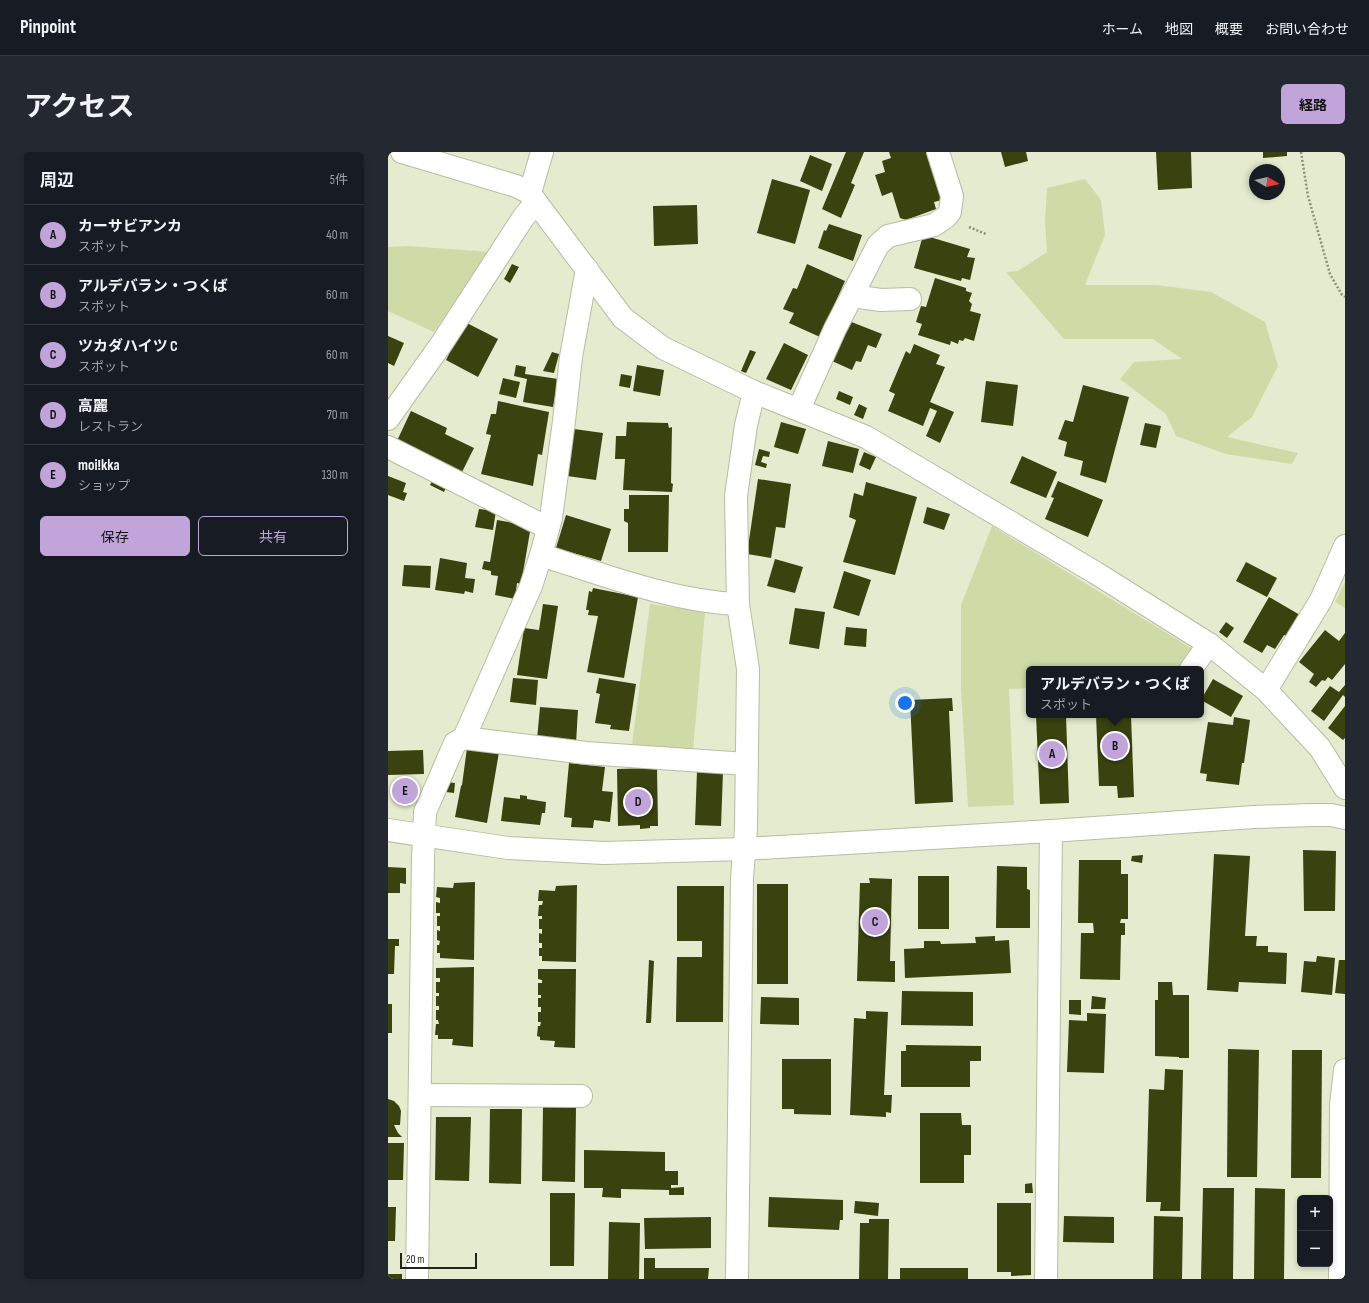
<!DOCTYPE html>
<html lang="ja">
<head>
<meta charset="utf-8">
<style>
	:root { --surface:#171b24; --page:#242831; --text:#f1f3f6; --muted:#9ea1a6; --line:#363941; --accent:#c0a4da }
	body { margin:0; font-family:"Sofia Sans Condensed","Noto Sans JP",sans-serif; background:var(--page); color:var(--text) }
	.controls { position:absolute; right:12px; bottom:12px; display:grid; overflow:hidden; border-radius:6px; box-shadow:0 2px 6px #0003 }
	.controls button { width:36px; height:36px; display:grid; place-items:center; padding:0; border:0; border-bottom:1px solid var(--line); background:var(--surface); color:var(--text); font:20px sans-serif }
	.compass { position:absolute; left:861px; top:12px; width:36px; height:36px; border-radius:50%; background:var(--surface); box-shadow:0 2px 6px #0003; rotate:99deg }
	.scale { position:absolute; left:12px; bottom:10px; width:77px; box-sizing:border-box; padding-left:4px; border:2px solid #222419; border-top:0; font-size:11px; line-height:14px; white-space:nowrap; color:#222419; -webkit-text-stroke:3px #fff; paint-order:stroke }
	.you { position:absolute; left:517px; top:551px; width:14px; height:14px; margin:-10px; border:3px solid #fff; border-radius:50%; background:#1a73e8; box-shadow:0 0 0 6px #1a73e833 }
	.badge { display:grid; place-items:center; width:26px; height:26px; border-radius:50%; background:var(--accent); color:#111; font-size:13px; font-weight:700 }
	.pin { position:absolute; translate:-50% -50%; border:2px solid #fff; box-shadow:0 1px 4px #0006 }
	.popup { position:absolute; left:638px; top:514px; width:178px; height:52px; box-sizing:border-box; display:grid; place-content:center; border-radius:6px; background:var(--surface); filter:drop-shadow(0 1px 3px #0005); font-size:13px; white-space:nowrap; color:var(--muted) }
	.popup b { font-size:15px; color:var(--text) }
	.popup::after { content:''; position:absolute; left:50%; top:100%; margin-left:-8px; border:8px solid transparent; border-top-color:var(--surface) }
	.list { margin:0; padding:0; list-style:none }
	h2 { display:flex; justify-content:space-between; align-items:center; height:52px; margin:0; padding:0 16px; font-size:17px }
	h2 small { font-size:13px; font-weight:400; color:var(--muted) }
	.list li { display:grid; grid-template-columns:26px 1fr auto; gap:12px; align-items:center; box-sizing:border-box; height:60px; padding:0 16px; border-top:1px solid var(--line) }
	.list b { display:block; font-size:15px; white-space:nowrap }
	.list p { margin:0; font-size:13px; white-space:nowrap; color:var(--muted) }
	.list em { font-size:13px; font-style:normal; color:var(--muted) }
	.actions { display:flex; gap:8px; padding:12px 16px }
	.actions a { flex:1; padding:9px 0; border:1px solid var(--accent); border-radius:6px; text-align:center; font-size:14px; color:var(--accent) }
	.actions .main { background:var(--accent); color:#111 }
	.map { position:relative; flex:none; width:957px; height:1127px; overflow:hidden; border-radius:6px }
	header { display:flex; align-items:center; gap:24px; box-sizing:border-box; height:56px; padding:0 20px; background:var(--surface); border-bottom:1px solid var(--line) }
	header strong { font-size:19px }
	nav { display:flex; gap:22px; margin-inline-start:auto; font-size:14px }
	.intro { display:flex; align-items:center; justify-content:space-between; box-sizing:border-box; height:96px; padding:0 24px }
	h1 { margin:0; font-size:28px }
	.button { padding:10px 18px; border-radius:6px; background:var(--accent); color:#111; font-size:14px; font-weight:700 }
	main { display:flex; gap:24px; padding:0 24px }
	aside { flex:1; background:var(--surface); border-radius:6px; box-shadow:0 2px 6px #0003 }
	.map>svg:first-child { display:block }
	.green { fill:#cfdba7 }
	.building { fill:#3a420f }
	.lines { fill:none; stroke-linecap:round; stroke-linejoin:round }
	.minor-casing { stroke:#b6bda1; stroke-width:24 }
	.path { stroke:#8c917c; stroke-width:2.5; stroke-dasharray:2 2; stroke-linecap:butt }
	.minor { stroke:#fff; stroke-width:22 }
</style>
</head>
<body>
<header>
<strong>Pinpoint</strong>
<nav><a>ホーム</a><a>地図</a><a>概要</a><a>お問い合わせ</a></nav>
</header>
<div class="intro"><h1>アクセス</h1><a class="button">経路</a></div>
<main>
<aside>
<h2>周辺<small>5件</small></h2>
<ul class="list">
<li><span class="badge">A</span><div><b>カーサビアンカ</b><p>スポット</p></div><em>40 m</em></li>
<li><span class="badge">B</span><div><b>アルデバラン・つくば</b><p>スポット</p></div><em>60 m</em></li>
<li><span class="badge">C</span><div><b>ツカダハイツ C</b><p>スポット</p></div><em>60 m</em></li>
<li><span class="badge">D</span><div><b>高麗</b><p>レストラン</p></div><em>70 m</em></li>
<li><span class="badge">E</span><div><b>moi!kka</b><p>ショップ</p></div><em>130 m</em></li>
</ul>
<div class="actions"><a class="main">保存</a><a>共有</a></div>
</aside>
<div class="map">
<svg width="957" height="1127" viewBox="0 0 957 1127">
	<rect width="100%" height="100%" fill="#e4ebce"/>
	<g class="green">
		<path d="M697,27L713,48L717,83L697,133H768L823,140L877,170L890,214L864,265L839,285L910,301L904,312L838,302L788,284L778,262L732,227L746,210L794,207L765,187H676L618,120L630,119L659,100L657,70L659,36Z"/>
		<path d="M20,94L103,100L46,180L0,159V95Z"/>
		<path d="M604,374L808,499L792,517H641V536L621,537L626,653L580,655L573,538V453Z"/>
		<path d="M957,430V456L947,450Z"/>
		<path d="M262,452L317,460L305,599L244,593Z"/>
	</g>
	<g class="building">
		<path d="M458,0H476L463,31L467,33L453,66L434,57Z"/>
		<path d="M501,0H538L554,48L546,50L548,57L518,68L512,66L504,40L494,44L487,23L497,20L494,9L503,6Z"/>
		<path d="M613,0H638L640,9L617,15Z"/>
		<path d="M768,0H803L804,36L770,38Z"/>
		<path d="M875,0H899V4L875,6Z"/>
		<path d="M422,3L444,12L434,39L412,29Z"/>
		<path d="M384,27L422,38L407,92L369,81Z"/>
		<path d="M309,53L310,92L266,94L265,54Z"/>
		<path d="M441,72L474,83L465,109L430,96L436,78L438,79Z"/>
		<path d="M535,83L582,97L579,105L587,106L582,128L574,126L573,129L526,116Z"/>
		<path d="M124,112L131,115L122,131L116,127Z"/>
		<path d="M419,112L457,129L432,185L401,171L406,161L395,157L405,136L409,137Z"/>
		<path d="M547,126L578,136V139L584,141L581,149L584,152L582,159L593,162L586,189L577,186L575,189L571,188L570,192L563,189L562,193L530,183L534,172L528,170L533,154L538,155Z"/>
		<path d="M461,169L494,182L488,196L480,193L473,210L468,209L464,218L444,209Z"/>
		<path d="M77,170L110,187L90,225L58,208Z"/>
		<path d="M0,184L16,191L6,214L0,211Z"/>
		<path d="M396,191L420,203L403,238L378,227Z"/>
		<path d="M526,192L552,203L548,212L557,215L542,250L566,260L552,291L538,284L549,259L542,256L535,274L500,259L507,242L501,239L518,199L522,202Z"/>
		<path d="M362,198L368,200L358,221L353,219Z"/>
		<path d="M164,200L171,202L166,221L155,219Z"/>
		<path d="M128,213L138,215L137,222L170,227L165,255L135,250L139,227L126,224Z"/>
		<path d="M249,213L276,218L272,244L245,239Z"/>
		<path d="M233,222L244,224L242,236L231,234Z"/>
		<path d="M115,226L132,230L128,246L111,242Z"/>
		<path d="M598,229L630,233L625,274L593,270Z"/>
		<path d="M695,233L741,245L718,331L692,323L695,309L676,304L679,290L670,287L677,268L685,270Z"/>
		<path d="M451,239L465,245L462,253L448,247Z"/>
		<path d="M110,249L161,260L154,303L150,302L145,334L93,322L103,283L98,282L103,262H108Z"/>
		<path d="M471,252L479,256L475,267L466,263Z"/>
		<path d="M23,259L59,276L57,282L86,296L73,322L8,291Z"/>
		<path d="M239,270L280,271L281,276L284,275L283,331L285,332L284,340L235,338L237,307H227L228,284H238Z"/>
		<path d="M393,270L418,277L410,302L386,295Z"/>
		<path d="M757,271L773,274L768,296L752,293Z"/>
		<path d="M186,277L215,281L208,328L179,324Z"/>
		<path d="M440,289L471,297L465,321L434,314Z"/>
		<path d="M371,297L382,300L381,305L375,304L373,310L379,312L378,316L367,313Z"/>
		<path d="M476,300L488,305L482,318L471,313Z"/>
		<path d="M634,304L669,320L658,346L622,331Z"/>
		<path d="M0,324L18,331L15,340L19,341L16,349L0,343Z"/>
		<path d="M45,327L59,334L56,340L42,333Z"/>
		<path d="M370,327L403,332L397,376L388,375L383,406L359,402Z"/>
		<path d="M670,329L715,348L700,385L657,367L666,346L663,345Z"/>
		<path d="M478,330L529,345L507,423L455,410L468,368L461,365L466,341L475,344Z"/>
		<path d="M241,343H281L280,400H240V371L236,369V357H241Z"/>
		<path d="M539,355L562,362L556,378L535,371Z"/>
		<path d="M91,357L108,359L105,378L87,375Z"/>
		<path d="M178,363L223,377L213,409L168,396Z"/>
		<path d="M109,368L143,374L133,432L129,431L127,447L107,443L110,424L103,423V419L94,417L96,409L102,410Z"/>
		<path d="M52,406L79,411L77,426L87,427L85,441L77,439L76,442L47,438Z"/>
		<path d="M387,407L415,415L407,441L379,434Z"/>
		<path d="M858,410L889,426L879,445L848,429Z"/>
		<path d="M16,413L43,414L42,436L14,434Z"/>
		<path d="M456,419L483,428L471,464L445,456Z"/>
		<path d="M205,436L250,445L236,526L199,520L210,464L200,463L201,458H198L201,439L204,440Z"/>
		<path d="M881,445L912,463L900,484L896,483L887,497L879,493L874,501L855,490Z"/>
		<path d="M155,452L170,454L159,527L129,523L136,476L151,478Z"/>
		<path d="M407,456L437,460L431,497L401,492Z"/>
		<path d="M838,470L846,476L839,486L831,480Z"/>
		<path d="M458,475L479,477L478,495L456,493Z"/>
		<path d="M937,478L951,489L957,481V512L944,528L940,525L937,529L934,528L928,535L921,530L926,522L911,510Z"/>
		<path d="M125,526L150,528L148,553L122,550Z"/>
		<path d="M211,526L248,532L241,579L222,577L223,573L207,571L212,542L208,541Z"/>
		<path d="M825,527L855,544L843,565L813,548Z"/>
		<path d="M957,533V545L955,543L936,569L923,559L942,534L951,540Z"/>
		<path d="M564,546L565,559H561L565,650L527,652L522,548Z"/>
		<path d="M957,554V586L955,588L940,576Z"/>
		<path d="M152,555L190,558L188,591L149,587Z"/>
		<path d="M648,563H678L681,651L652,652Z"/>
		<path d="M708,563H743L746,645L730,646L729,634H711Z"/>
		<path d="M846,565L862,568L856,611H854L851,633L818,629L819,622L812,621L820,570L845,573Z"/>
		<path d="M79,596L111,600L99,671L67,665L73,634L74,633Z"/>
		<path d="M35,598L36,622L0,623V599Z"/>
		<path d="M181,611L217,615L214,639L225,640L222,670L206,668L205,676L183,675L184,666L176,665Z"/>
		<path d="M269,616L270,674H262V676L252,677V673L230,674L229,617Z"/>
		<path d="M309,619L335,620L333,674L307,673Z"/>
		<path d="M10,628L28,631L24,649L7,646Z"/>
		<path d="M59,630L67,631L66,641L58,640Z"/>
		<path d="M132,643L139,644V647L158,650L157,661H154L152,673L113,669L116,645L132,647Z"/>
		<path d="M915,698L948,699L947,759H916Z"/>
		<path d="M826,702L862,704L857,784H869L868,794H880V800L899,801L898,832L851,830L850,840L819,838Z"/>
		<path d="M755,703L754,711L743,709L744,704Z"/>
		<path d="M691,708H733V722H740V767H733L732,771H737V783H733L732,828L692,827L693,781H706L705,771H690Z"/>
		<path d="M609,714L639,715V737L642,738V776H608Z"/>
		<path d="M0,715L18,716V732L12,731V741H0Z"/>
		<rect x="530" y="724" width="31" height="53"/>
		<path d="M481,726L504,727L502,809H507V830L469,829L472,731H482Z"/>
		<path d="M87,730L86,808L52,806V801H49V793H51L52,789L49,788V778L52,779V774H49V764H52V761H48V750L52,751V746L48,745L49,735L65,736L66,731Z"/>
		<rect x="369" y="732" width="31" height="100"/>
		<path d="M189,733L188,810L154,809V804H151V796H154V791H151V781L154,782V777H151V767H154V764H150L151,753H154L155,749H150L151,738L167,739L168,734Z"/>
		<path d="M289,734H336L335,870H288L289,805H314V789H289Z"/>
		<path d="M607,784V789L621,788L623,821L517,826L516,797L536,796V789H552L553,792L588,791L587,785Z"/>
		<path d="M0,787H11V794H7L6,822H0Z"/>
		<path d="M929,804L947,806L944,843L913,840L916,809L928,810Z"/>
		<path d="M261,808L266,809L263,871H258Z"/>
		<path d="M951,808H957V842L947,841Z"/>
		<path d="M86,815L85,895L64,893L65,887H50V883H47L48,872H51L50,868H48V858H51V854H48V844H51V841H48V830H52V826H48V816Z"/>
		<path d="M150,817H188L187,896L166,895L167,889L152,888V885L149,884L150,874H152L153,870H150V860H153V855H150V846H153V843H150V831H154V828L150,827Z"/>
		<path d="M770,830H784L785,843H801V906H791V905L767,904V848H770Z"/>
		<path d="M514,839L585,840V874L513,873Z"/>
		<path d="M704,844L718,846L717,857H703Z"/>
		<path d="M373,845L411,846V873L372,872Z"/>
		<path d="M681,848H693V863L681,862Z"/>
		<rect x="0" y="852" width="4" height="29"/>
		<path d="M478,859L500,860L496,943H504L503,961L498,960V965L462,963L466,866L478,867Z"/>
		<path d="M699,861L718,862L716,921L679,920L681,868L699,869Z"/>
		<path d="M518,893L593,894V909H582V935H513V899H518Z"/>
		<path d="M840,897L871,898L869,1025H839Z"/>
		<path d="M904,898H934L933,1026H903Z"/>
		<path d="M394,907H443V963L406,962V957H394Z"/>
		<path d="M777,917L795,918L792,1059H772L773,1050H758L761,937L776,938Z"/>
		<path d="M0,947L6,949L11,954L13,959L12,973H6L10,981L14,985H0Z"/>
		<path d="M155,955H188L187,1030L154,1029Z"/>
		<path d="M102,957H134L133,1032L101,1031Z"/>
		<path d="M532,961H573L574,973H583V1003H576V1031H532Z"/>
		<path d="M48,965H83L81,1029L47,1028Z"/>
		<path d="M0,991H16L15,1028H0Z"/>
		<path d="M196,998L277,1000V1019H290V1033H283V1036L296,1035V1043H281V1038L233,1037V1046L214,1045L215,1036H196Z"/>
		<path d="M644,1031L645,1041H637V1032Z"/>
		<path d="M815,1036H846L845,1127H813Z"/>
		<path d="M867,1036L897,1037L896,1127H866Z"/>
		<path d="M162,1041H187L186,1114H162Z"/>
		<path d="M381,1045L455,1048V1068H452L451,1078L380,1075Z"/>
		<path d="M467,1049L491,1051L490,1064L466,1061Z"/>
		<path d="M609,1051H643V1123L623,1124V1120H609Z"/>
		<path d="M0,1055H8L7,1089H0Z"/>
		<path d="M676,1064L726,1065V1091L675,1090Z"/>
		<path d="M766,1064L795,1065L794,1127H765Z"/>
		<path d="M323,1065V1096L257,1097L256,1066Z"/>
		<path d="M481,1067H501L500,1127H471L472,1071H481Z"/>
		<path d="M221,1070L252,1071L251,1127H220Z"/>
		<path d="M256,1106H267V1116H321L320,1127H256Z"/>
		<rect x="512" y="1116" width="68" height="11"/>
		<rect x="0" y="1122" width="14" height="5"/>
	</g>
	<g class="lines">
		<g class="minor-casing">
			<g id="minor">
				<path d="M14,0L128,34L142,41L148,50L235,166L275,196L366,240L478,285L708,421L821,492L878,538L932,596L957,636"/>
				<path d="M142,41L154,0"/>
				<path d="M464,144L493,148L522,147"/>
				<path d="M411,257L447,177L490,93L500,84L546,73L558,65L562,60L564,44L550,0"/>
				<path d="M0,267L54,191L135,66L148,50"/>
				<path d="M0,295L160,376"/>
				<path d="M153,403C216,423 284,449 350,452"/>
				<path d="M803,517L821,492"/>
				<path d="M878,538L933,448L957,394"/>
				<path d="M76,586L198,601L359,612"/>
				<path d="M0,678L120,696L216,701L356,697L663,679L866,665L924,663H943L957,666"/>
				<path d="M32,943L193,944"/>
				<path d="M29,1127L35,707L37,660L67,591L76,586L143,434L153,403L163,366L176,269L183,205L199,117"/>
				<path d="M349,1127L354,726L358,677L360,517L350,452L348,344L358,273L366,240"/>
				<path d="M658,1127L663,679"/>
				<path d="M952,1127L953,953L957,918"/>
			</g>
		</g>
		<g class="path">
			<path d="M913,0L920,44L942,122L954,143L957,145"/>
			<path d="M581,75L598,82"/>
		</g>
		<use href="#minor" class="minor"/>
	</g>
</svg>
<div class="controls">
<button>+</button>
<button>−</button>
</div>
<svg class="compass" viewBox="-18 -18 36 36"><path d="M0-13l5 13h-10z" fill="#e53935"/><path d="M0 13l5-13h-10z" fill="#9ea1a6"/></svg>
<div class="scale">20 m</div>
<div class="you"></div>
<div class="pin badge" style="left:664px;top:602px">A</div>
<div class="pin badge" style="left:727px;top:594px">B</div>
<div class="popup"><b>アルデバラン・つくば</b>スポット</div>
<div class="pin badge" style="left:487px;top:770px">C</div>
<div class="pin badge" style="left:250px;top:650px">D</div>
<div class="pin badge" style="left:17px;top:639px">E</div>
</div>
</main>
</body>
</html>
